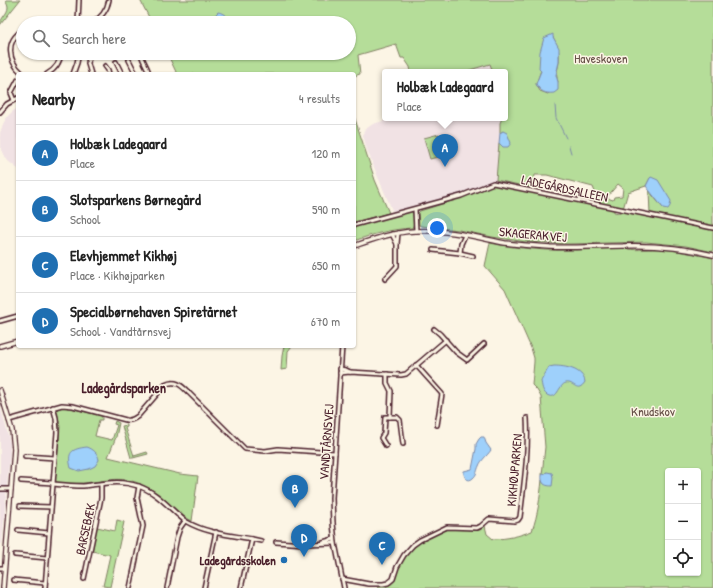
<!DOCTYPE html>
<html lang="en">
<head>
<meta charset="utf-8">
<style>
	:root { --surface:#fff; --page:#f6f6f6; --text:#222; --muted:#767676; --line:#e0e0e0; --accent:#1f6fb2 }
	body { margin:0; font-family:"Patrick Hand",sans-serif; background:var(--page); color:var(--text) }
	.controls { position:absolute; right:12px; bottom:12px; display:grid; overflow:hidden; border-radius:4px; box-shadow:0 1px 3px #0004 }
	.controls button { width:36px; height:36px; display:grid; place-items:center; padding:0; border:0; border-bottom:1px solid var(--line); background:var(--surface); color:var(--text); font:20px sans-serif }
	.you { position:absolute; left:437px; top:228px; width:14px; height:14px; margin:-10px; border:3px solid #fff; border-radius:50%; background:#1a73e8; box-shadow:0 0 0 6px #1a73e833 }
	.badge { display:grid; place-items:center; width:26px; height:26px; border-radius:50%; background:var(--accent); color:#fff; font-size:13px; font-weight:700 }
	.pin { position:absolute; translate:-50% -33px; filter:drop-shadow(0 1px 2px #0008) }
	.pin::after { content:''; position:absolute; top:21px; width:14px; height:12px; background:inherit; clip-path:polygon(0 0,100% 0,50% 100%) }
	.popup { position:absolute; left:382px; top:69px; width:126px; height:52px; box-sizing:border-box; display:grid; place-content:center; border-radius:4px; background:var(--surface); filter:drop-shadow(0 1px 3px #0005); font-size:13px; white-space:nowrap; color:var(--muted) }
	.popup b { font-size:15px; color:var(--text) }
	.popup::after { content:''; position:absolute; left:50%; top:100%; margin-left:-8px; border:8px solid transparent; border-top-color:var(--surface) }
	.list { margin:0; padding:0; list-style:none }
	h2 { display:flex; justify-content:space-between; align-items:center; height:52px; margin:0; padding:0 16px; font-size:17px }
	h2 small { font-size:13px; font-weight:400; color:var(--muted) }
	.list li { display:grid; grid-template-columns:26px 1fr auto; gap:12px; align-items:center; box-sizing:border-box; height:56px; padding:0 16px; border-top:1px solid var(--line) }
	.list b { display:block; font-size:15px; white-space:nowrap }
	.list p { margin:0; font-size:13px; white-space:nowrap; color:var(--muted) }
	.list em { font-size:13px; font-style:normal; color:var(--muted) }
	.icon { flex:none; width:22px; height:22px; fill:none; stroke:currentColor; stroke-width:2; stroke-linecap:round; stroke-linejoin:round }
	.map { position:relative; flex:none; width:713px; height:588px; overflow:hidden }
	.search { position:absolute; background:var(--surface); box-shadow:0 1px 3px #0004; left:16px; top:16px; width:340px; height:44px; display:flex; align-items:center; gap:10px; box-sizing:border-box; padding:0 14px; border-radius:22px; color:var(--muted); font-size:15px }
	.panel { position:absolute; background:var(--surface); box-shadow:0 1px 3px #0004; left:16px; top:72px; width:340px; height:276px; border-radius:4px }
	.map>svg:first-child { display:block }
	.built { fill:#f1e2e4 }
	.green { fill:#b5dd99; stroke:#807e62; fill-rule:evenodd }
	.water { fill:#9ed0fb; stroke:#7c89a8 }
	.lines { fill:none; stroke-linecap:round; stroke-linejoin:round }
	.stream { stroke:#7c89a8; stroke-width:1 }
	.minor-casing { stroke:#4a1f2b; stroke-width:6 }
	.tertiary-casing { stroke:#4a1f2b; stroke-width:6 }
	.minor { stroke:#fcf5e5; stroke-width:3 }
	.tertiary { stroke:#fcf5e5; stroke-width:3.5 }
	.poi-dot { fill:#1f6fb2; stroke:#fcf5e5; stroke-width:1.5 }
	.labels { text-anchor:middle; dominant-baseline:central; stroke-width:3; stroke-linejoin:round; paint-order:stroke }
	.park-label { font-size:13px; fill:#654e46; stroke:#fcf5e5 }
	.street-label { font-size:13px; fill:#4a1f2b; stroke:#fcf5e5 }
	.poi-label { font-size:13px; font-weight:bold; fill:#4a1f2b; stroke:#fcf5e5; text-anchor:end }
	.neighbourhood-label { font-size:14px; font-weight:bold; fill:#4a1f2b; stroke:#fcf5e5 }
</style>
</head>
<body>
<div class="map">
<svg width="713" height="588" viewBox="0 0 713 588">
	<rect width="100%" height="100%" fill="#fcf5e5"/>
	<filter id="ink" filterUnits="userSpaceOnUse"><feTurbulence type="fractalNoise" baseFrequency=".025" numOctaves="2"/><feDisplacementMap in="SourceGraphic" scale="8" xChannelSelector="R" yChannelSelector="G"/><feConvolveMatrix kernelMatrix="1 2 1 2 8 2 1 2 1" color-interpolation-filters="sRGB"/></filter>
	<g filter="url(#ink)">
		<g class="built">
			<path d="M491,64L493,72H463Z"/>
			<path d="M18,108V169L8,161L3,154L0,145V133L3,124L7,117L13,111Z"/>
			<path d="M393,118H502L500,123V142L496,181L490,183L460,195L397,213L394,212L392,210L378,177L367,150L363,135L364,130L373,124Z"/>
			<path d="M0,405L7,431L10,442V453L2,544H0Z"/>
		</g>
		<g class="green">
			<path d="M6,0H20L0,25C0,18 8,14 8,7C8,4 6,2 6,0Z"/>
			<path d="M140,0H713V227L650,214L649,191L663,208L650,178L646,186L628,192L623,209L595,203L597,197L593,187L547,175H535L533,188L496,180L499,143L503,147V131L500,133V123L502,118H505V72H493L490,64L463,72H411L410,67L404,58H401L396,44L358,55L360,74L354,76V74H177L167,53H349V23H152ZM553,37C558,46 560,53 559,62C558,71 555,72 558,82L548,94L540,91L536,84ZM618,184L623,188L622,196L614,197L613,200L610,199L607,197Z"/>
			<path d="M354,116L375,180L389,213L354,222Z"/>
			<path d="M439,134L445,155L430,159L424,138Z"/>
			<path d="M489,185H497L507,187L608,208L614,210V212L619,213L620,211L713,230V252L686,246L646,242L569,244L526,242L492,237L459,230L421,226L419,225L418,213L420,211L461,198Z"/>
			<path d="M411,211L413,212L414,224L412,228C392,229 373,234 354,241V226Z"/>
			<path d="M490,243C504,246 519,248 533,249C563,252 593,249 623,248C634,251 645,249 657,249C676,250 695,254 713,258V588H378L379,586C399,587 393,578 400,565C404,558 414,546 420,542C428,537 443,529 452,529C458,528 474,531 480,530C482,529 483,527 485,526L487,534L493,539C507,539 519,536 532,531C538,514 540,498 542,480L544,484L547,472L542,475L545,447L541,397L537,390L532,385L534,362V358L531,348L505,289L485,266ZM668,471H698V573H668Z"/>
			<path d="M284,346H292L288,351L287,369L281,370L282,356Z"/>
			<path d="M64,407L70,408L102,416V420H99L95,436L112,440L117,425L114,424L115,421L119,423L116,437L108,457L180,474L198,476L192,521C186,518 181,514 176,510C166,502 159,492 147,487C122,474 109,481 83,483C74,484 65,483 55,482L60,427L57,410L59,408Z"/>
			<path d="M127,425V427L125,428L134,456L147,452L148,454L133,458H131L122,426Z"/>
			<path d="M117,520L124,522L110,587L103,586L110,555L92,551L97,527L115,531Z"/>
		</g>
		<g class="water">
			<path d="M218,12C224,13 228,17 230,23H213L216,14Z"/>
			<path d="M553,34V37L559,48V62L556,75L558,82V90L554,93C545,94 541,92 536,84L539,76L541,71L539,69L540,52L544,38Z"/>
			<path d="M503,131L507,133L511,143L508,147H503L499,143L500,133Z"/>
			<path d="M651,177L658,180L671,201L670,206L668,209L663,208L646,186L650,178Z"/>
			<path d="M554,366C565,366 583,369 585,382C577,394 574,381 566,383C558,385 558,401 547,395C542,391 542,386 541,381L549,367Z"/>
			<path d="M481,437H484L486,443L491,450C487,456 481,460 479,466C477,470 477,475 473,478C468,483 463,477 464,471L472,469L476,449V444L479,439Z"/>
			<path d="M87,447C93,449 98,453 99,460L95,466L89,469L79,471L71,468C67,452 71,449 87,447Z"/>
			<path d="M547,472L552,473L553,478L552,486C544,486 541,483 542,475Z"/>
		</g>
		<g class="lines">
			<g class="stream">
				<path d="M555,105L556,118L566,138"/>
				<path d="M569,146L571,153"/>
			</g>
			<g class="minor-casing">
				<g id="minor">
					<path d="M78,23L79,0"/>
					<path d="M92,23C101,18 107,10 109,0"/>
					<path d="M89,53L88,64L91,74"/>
					<path d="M103,53L104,55"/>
					<path d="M142,57C144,63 148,68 149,74"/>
					<path d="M129,60L136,74"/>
					<path d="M116,62L122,74"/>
					<path d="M105,66L108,70L109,74"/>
					<path d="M22,74V73C8,61 5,41 23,30"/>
					<path d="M47,74C56,69 60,63 61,53"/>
					<path d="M73,74L77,63L79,53"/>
					<path d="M14,100L11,93L18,80"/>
					<path d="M0,112L7,104L18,98"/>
					<path d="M415,209L416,231"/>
					<path d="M354,225L461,196L493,183L713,228"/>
					<path d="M392,234L397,244"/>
					<path d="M433,250L460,253L473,256"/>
					<path d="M460,253L461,244L465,235"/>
					<path d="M385,279L397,266V244L398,233"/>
					<path d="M0,321L18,316"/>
					<path d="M434,329L440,334L456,352L467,360L484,344"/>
					<path d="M342,346L332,498L333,523L335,543L344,588"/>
					<path d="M416,365L442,394L437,425"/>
					<path d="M340,369L346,370L350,372"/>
					<path d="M340,373L350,372L401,375L406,374L446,340"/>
					<path d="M390,417H397L400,420L403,444"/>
					<path d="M9,420L62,405L73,406L126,420C131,421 134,419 138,416L165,385C176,379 182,386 189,393L245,449L265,451L278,449L335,453"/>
					<path d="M386,446L381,438L384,433L385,417H390L391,391L387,383V374"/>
					<path d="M25,456L55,458"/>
					<path d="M21,481L53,483"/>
					<path d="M53,484C63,485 73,486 83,486C104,484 118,479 138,486C154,491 165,503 177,514C181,517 183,520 187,522C206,533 230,535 252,539L241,588"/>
					<path d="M0,489H11"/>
					<path d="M20,506L51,507"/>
					<path d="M18,530L49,533"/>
					<path d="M252,539L261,541"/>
					<path d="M276,542L305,544L335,543"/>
					<path d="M323,542L334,539"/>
					<path d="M15,555L47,558"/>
					<path d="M0,568H4"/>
					<path d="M84,579L101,498V484"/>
					<path d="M342,579L369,584H383L388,583L393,579L397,567L404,555L413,545L420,540L447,527L477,528L481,526L489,519L515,521L518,520L520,517C524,484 529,451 527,418"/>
					<path d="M13,580L45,583"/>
					<path d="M45,588L57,432L56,418L53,407"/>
					<path d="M130,588L143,526L137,498L139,486"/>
					<path d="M167,588L177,537L180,528L185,521"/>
					<path d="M204,588L216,532"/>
				</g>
			</g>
			<g class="tertiary-casing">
				<g id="tertiary">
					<path d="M354,246C374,239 394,232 415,231C446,229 475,237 505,243C520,245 535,246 550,247C574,248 599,246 623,246C653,245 684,248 713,255"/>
					<path d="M0,346L18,341"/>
					<path d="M0,390L12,430L14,449L11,489L3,588"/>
				</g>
			</g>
			<use href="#minor" class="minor"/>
			<use href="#tertiary" class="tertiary"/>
		</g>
	</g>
	<circle class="poi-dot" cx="284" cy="560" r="4"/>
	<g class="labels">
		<g class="park-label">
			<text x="601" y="58">Haveskoven</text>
			<text x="653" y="411">Knudskov</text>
		</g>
		<g class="street-label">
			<text transform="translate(565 188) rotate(12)">LADEGÅRDSALLEEN</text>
			<text transform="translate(533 234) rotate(5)">SKAGERAKVEJ</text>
			<text transform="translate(326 442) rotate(-86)">VANDTÅRNSVEJ</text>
			<text transform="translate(514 470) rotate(-85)">KIKHØJPARKEN</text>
			<text transform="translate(85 529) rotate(-78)">BARSEBÆK</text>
		</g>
		<g class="poi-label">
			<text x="276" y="560">Ladegårdsskolen</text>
		</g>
		<g class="neighbourhood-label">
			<text x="124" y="387">Ladegårdsparken</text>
		</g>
	</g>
</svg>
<div class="controls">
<button>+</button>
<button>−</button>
<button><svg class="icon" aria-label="locate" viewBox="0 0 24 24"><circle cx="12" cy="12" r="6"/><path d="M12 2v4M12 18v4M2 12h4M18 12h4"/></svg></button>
</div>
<div class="you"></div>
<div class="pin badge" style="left:445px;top:167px">A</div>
<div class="popup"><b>Holbæk Ladegaard</b>Place</div>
<div class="pin badge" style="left:295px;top:508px">B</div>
<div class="pin badge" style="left:382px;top:565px">C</div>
<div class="pin badge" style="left:304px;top:557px">D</div>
<div class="search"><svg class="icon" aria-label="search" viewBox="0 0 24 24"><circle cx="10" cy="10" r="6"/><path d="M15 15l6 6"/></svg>Search here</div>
<section class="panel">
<h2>Nearby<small>4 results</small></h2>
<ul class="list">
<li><span class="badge">A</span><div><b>Holbæk Ladegaard</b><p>Place</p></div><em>120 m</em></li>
<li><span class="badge">B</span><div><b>Slotsparkens Børnegård</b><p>School</p></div><em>590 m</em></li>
<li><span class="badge">C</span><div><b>Elevhjemmet Kikhøj</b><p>Place · Kikhøjparken</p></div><em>650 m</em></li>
<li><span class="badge">D</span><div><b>Specialbørnehaven Spiretårnet</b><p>School · Vandtårnsvej</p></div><em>670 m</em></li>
</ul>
</section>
</div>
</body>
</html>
